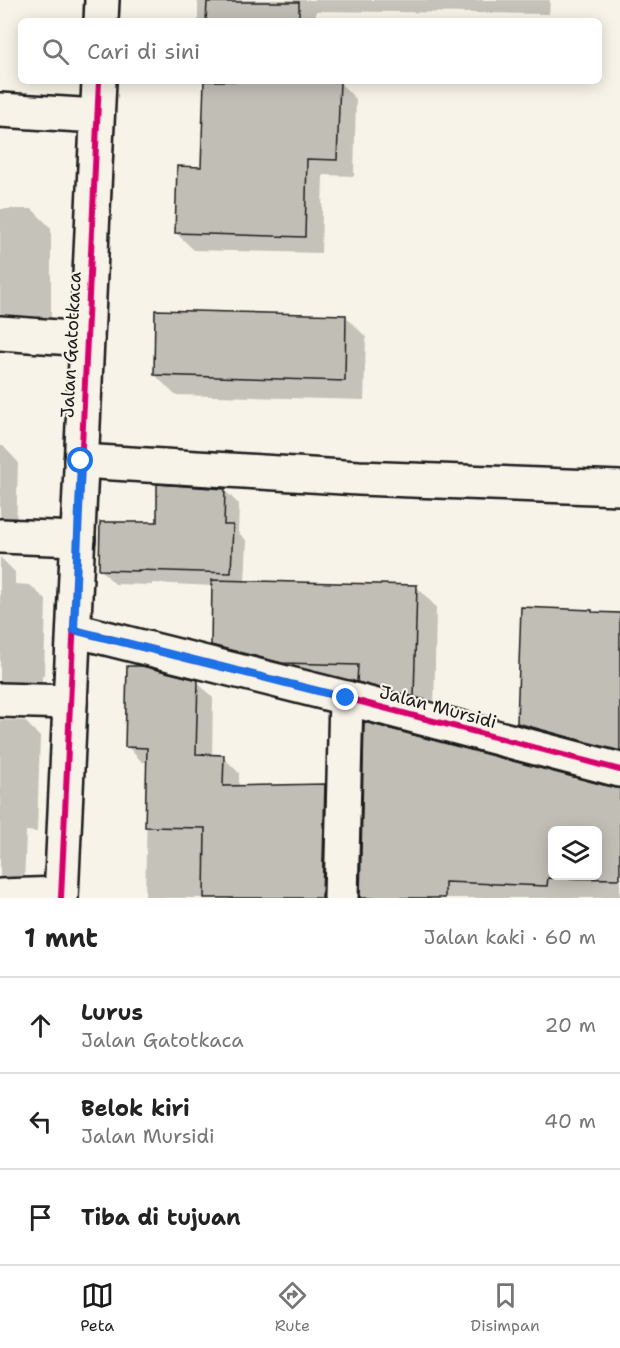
<!DOCTYPE html>
<html lang="id">
<head>
<meta charset="utf-8">
<style>
	:root { --surface:#fff; --page:#f2f2f2; --text:#222; --muted:#767676; --line:#e0e0e0; --accent:#1c1c1c }
	body { margin:0; font-family:"Shantell Sans",sans-serif; background:var(--page); color:var(--text) }
	.controls { position:absolute; right:18px; bottom:18px; display:grid; overflow:hidden; border-radius:9px; box-shadow:0 3px 15px #0003 }
	.controls button { width:54px; height:54px; display:grid; place-items:center; padding:0; border:0; border-bottom:2px solid var(--line); background:var(--surface); color:var(--text); font:30px sans-serif }
	.stop { position:absolute; width:18px; height:18px; margin:-14px; border:4px solid #1a73e8; border-radius:50%; background:#fff }
	.stop.end { background:#1a73e8; border-color:#fff; box-shadow:0 2px 6px #0008 }
	.list { margin:0; padding:0; list-style:none }
	h2 { display:flex; justify-content:space-between; align-items:center; height:78px; margin:0; padding:0 24px; font-size:26px }
	h2 small { font-size:20px; font-weight:400; color:var(--muted) }
	.list li { display:grid; grid-template-columns:39px 1fr auto; gap:18px; align-items:center; box-sizing:border-box; height:96px; padding:0 24px; border-top:2px solid var(--line) }
	.list b { display:block; font-size:22px; white-space:nowrap }
	.list p { margin:0; font-size:20px; white-space:nowrap; color:var(--muted) }
	.list em { font-size:20px; font-style:normal; color:var(--muted) }
	.icon { flex:none; width:33px; height:33px; fill:none; stroke:currentColor; stroke-width:2; stroke-linecap:round; stroke-linejoin:round }
	.map { position:relative; flex:none; width:620px; height:898px; overflow:hidden }
	.search { position:absolute; background:var(--surface); box-shadow:0 3px 15px #0003; left:18px; right:18px; top:18px; height:66px; display:flex; align-items:center; gap:15px; box-sizing:border-box; padding:0 21px; border-radius:9px; color:var(--muted); font-size:22px }
	.sheet { height:366px; background:var(--surface) }
	nav { display:flex; justify-content:space-around; align-items:center; box-sizing:border-box; height:84px; border-top:2px solid var(--line); background:var(--surface); font-size:16px; color:var(--muted) }
	nav a { display:grid; justify-items:center; gap:3px }
	nav .on { color:var(--accent) }
	.map>svg:first-child { display:block }
	.shadow { fill:#0003; fill-rule:evenodd }
	.building { fill:#c0beb5; stroke:#1c1c1c; stroke-width:1.5; fill-rule:evenodd }
	.lines { fill:none; stroke-linecap:round; stroke-linejoin:round }
	.street-casing { stroke:#1c1c1c; stroke-width:38 }
	.street { stroke:#f7f3e8; stroke-width:33 }
	.cycleway-casing { stroke:#f7f3e8; stroke-width:10 }
	.cycleway { stroke:#d6006c; stroke-width:6 }
	.route { stroke:#1a73e8; stroke-width:8 }
	.labels { text-anchor:middle; dominant-baseline:central; stroke-width:4.5; stroke-linejoin:round; paint-order:stroke }
	.street-label { font-size:18px; fill:#1c1c1c; stroke:#f7f3e8 }
</style>
</head>
<body>
<div class="map">
<svg width="620" height="898" viewBox="0 0 620 898">
	<rect width="100%" height="100%" fill="#f7f3e8"/>
	<filter id="ink" filterUnits="userSpaceOnUse"><feTurbulence type="fractalNoise" baseFrequency=".0167" numOctaves="2"/><feDisplacementMap in="SourceGraphic" scale="12" xChannelSelector="R" yChannelSelector="G"/><feConvolveMatrix kernelMatrix="1 2 1 2 8 2 1 2 1" color-interpolation-filters="sRGB"/></filter>
	<g filter="url(#ink)">
		<g class="shadow">
			<path d="M196,0H550L549,14L316,11V21H198V3Z"/>
			<path d="M206,81L339,82L356,99L354,176L323,175L321,253L194,250L176,233L203,168Z"/>
			<path d="M0,209H32L51,228V320H0Z"/>
			<path d="M346,317L366,337L364,400L175,395L155,375Z"/>
			<path d="M0,446H3L18,462L16,533L0,541Z"/>
			<path d="M224,490L239,504L238,532L247,541L245,582L416,586L436,607L434,716L379,701L362,684L304,682L233,665L213,644L214,586L152,583V585L115,584L100,569L158,524ZM231,648L290,663L289,666L231,651Z"/>
			<path d="M0,557L15,572V584L30,585L46,600L44,676H42V697L0,705Z"/>
			<path d="M592,612L594,614L620,615V762L535,739L518,723Z"/>
			<path d="M197,682L213,698L212,756L223,757L239,773V787L325,785L340,801L338,898H145L148,762H142L127,746Z"/>
			<path d="M0,720L25,721L40,737L37,832L26,831L24,888L0,898Z"/>
			<path d="M620,790V898H361ZM552,830H598V876H552Z"/>
		</g>
		<g class="building">
			<path d="M207,2H299V21H206Z"/>
			<path d="M204,81H340L337,160L307,159L305,237L175,233L177,166L201,167Z"/>
			<path d="M155,310L346,315L345,381L154,375Z"/>
			<path d="M157,484L225,489L224,525H233L231,573L138,570V571L99,570L100,522H157Z"/>
			<path d="M212,580L417,585L414,697L357,682L358,665L282,663L211,645Z"/>
			<path d="M521,607L592,610V612L620,613V751L517,723Z"/>
			<path d="M127,666H142L198,680L196,754L224,755L223,786L325,784L322,898H204L205,828L145,827L147,748L125,747Z"/>
			<path d="M364,722L615,788H620V879L548,878L547,886L445,882V898H360ZM552,831H597V876H552Z"/>
		</g>
		<g class="lines">
			<g class="street-casing">
				<g id="street">
					<path d="M101,21L102,0"/>
					<path d="M0,110L97,116"/>
					<path d="M0,333L87,339"/>
					<path d="M81,461L359,478L620,488"/>
					<path d="M0,536L78,539"/>
					<path d="M74,630L346,698L620,770"/>
					<path d="M0,700L70,702"/>
					<path d="M0,896L61,894"/>
					<path d="M61,898L99,81"/>
					<path d="M341,898L346,698"/>
				</g>
			</g>
			<use href="#street" class="street"/>
			<g class="cycleway-casing">
				<g id="cycleway">
					<path d="M74,630L346,698L620,770"/>
					<path d="M61,898L99,81"/>
				</g>
			</g>
			<use href="#cycleway" class="cycleway"/>
		</g>
	</g>
	<g class="lines" filter="url(#ink)">
		<path class="route" d="M81,461L74,630L346,698"/>
	</g>
	<g class="labels">
		<g class="street-label">
			<text transform="translate(71 345) rotate(-87)">Jalan Gatotkaca</text>
			<text transform="translate(438 707) rotate(15)">Jalan Mursidi</text>
		</g>
	</g>
</svg>
<div class="controls">
<button><svg class="icon" aria-label="layers" viewBox="0 0 24 24"><path d="M12 4l9 5-9 5-9-5zM3 14l9 5 9-5"/></svg></button>
</div>
<div class="stop" style="left:81px;top:461px"></div>
<div class="stop end" style="left:346px;top:698px"></div>
<div class="search"><svg class="icon" aria-label="search" viewBox="0 0 24 24"><circle cx="10" cy="10" r="6"/><path d="M15 15l6 6"/></svg>Cari di sini</div>
</div>
<section class="sheet">
<h2>1 mnt<small>Jalan kaki · 60 m</small></h2>
<ul class="list">
<li><svg class="icon" aria-label="ahead" viewBox="0 0 24 24"><path d="M12 20V5M6 11l6-6 6 6"/></svg><div><b>Lurus</b><p>Jalan Gatotkaca</p></div><em>20 m</em></li>
<li><svg class="icon" aria-label="left" viewBox="0 0 24 24"><path d="M17 20v-9H6M10 6l-5 5 5 5"/></svg><div><b>Belok kiri</b><p>Jalan Mursidi</p></div><em>40 m</em></li>
<li><svg class="icon" aria-label="arrive" viewBox="0 0 24 24"><path d="M6 21V4h12l-3 4 3 4H6"/></svg><div><b>Tiba di tujuan</b></div></li>
</ul>
</section>
<nav>
<a class="on"><svg class="icon" aria-label="map" viewBox="0 0 24 24"><path d="M3 6l6-2 6 2 6-2v14l-6 2-6-2-6 2zM9 4v14M15 6v14"/></svg>Peta</a>
<a><svg class="icon" aria-label="directions" viewBox="0 0 24 24"><path d="M12 3l9 9-9 9-9-9zM9 14v-3h6M13 9l2 2-2 2"/></svg>Rute</a>
<a><svg class="icon" aria-label="saved" viewBox="0 0 24 24"><path d="M7 4h10v16l-5-4-5 4z"/></svg>Disimpan</a>
</nav>
</body>
</html>
